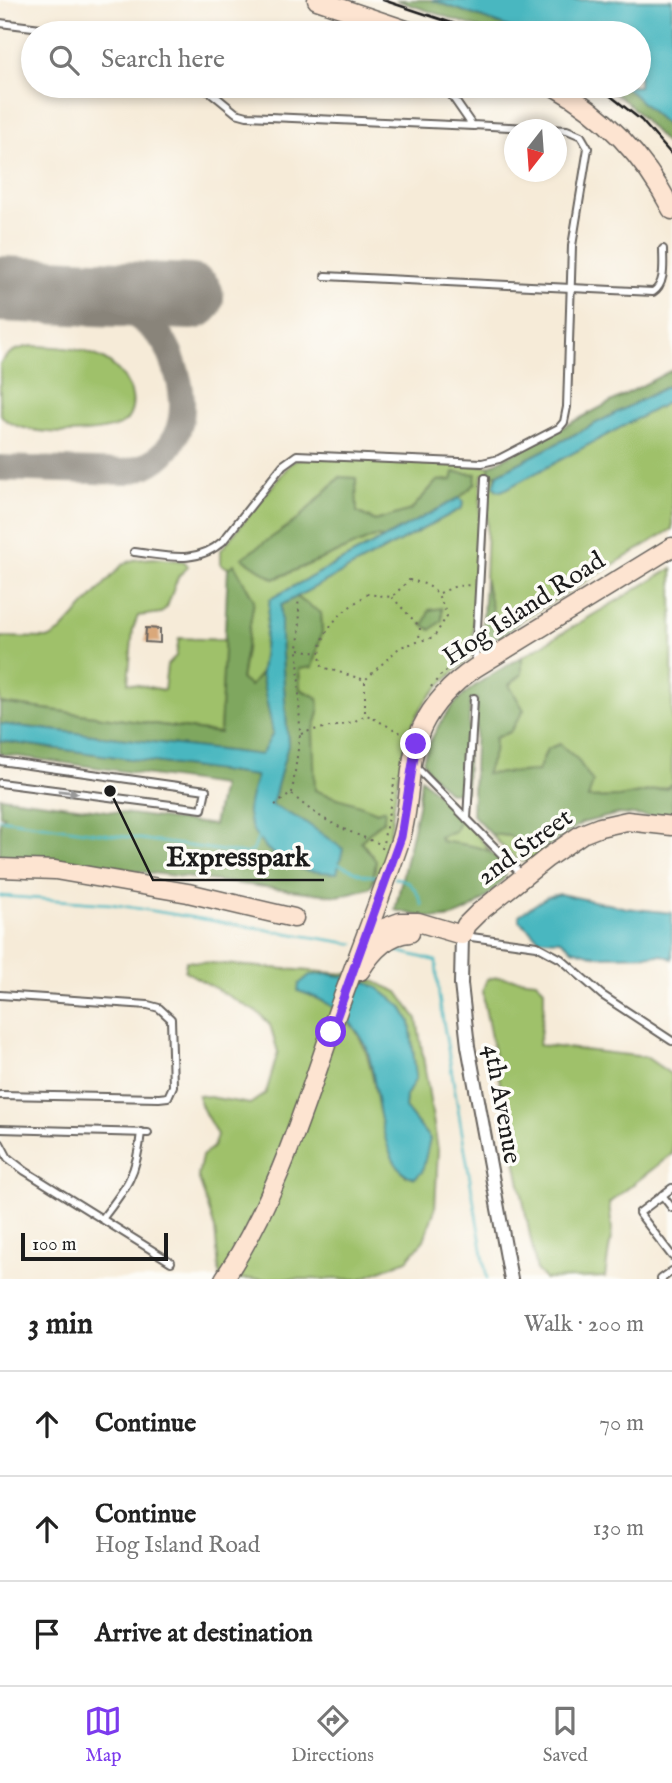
<!DOCTYPE html>
<html lang="en">
<head>
<meta charset="utf-8">
<style>
	:root { --surface:#fff; --page:#f6f6f6; --text:#222; --muted:#767676; --line:#e0e0e0; --accent:#7c3aed }
	body { margin:0; font-family:"IM FELL English",serif; background:var(--page); color:var(--text) }
	.compass { position:absolute; left:504px; top:119px; width:63px; height:63px; border-radius:50%; background:var(--surface); box-shadow:0 4px 10px #0003; rotate:197deg }
	.scale { position:absolute; left:21px; bottom:18px; width:147px; box-sizing:border-box; padding-left:7px; border:4px solid #1c1c1c; border-top:0; font-size:19px; line-height:24px; white-space:nowrap; color:#1c1c1c; -webkit-text-stroke:5px #fdfcf7; paint-order:stroke }
	.stop { position:absolute; width:21px; height:21px; margin:-16px; border:5px solid #7c3aed; border-radius:50%; background:#fff }
	.stop.end { background:#7c3aed; border-color:#fff; box-shadow:0 2px 7px #0008 }
	.list { margin:0; padding:0; list-style:none }
	h2 { display:flex; justify-content:space-between; align-items:center; height:91px; margin:0; padding:0 28px; font-size:30px }
	h2 small { font-size:23px; font-weight:400; color:var(--muted) }
	.list li { display:grid; grid-template-columns:46px 1fr auto; gap:21px; align-items:center; box-sizing:border-box; height:105px; padding:0 28px; border-top:2px solid var(--line) }
	.list b { display:block; font-size:26px; white-space:nowrap }
	.list p { margin:0; font-size:23px; white-space:nowrap; color:var(--muted) }
	.list em { font-size:23px; font-style:normal; color:var(--muted) }
	.icon { flex:none; width:38px; height:38px; fill:none; stroke:currentColor; stroke-width:2; stroke-linecap:round; stroke-linejoin:round }
	.map { position:relative; flex:none; width:672px; height:1279px; overflow:hidden }
	.search { position:absolute; background:var(--surface); box-shadow:0 4px 10px #0003; left:21px; right:21px; top:21px; height:77px; display:flex; align-items:center; gap:18px; box-sizing:border-box; padding:0 24px; border-radius:38px; color:var(--muted); font-size:26px }
	.sheet { height:406px; background:var(--surface) }
	nav { display:flex; justify-content:space-around; align-items:center; box-sizing:border-box; height:98px; border-top:2px solid var(--line); background:var(--surface); font-size:19px; color:var(--muted) }
	nav a { display:grid; justify-items:center; gap:4px }
	nav .on { color:var(--accent) }
	.map>svg:first-child { display:block }
	.green { fill:#9fc16a; stroke:#5e6e43; stroke-width:2; fill-rule:evenodd }
	.forest { fill:#7fa75e; stroke:#4e623d; stroke-width:2 }
	.water { fill:#48b7c0; stroke:#326a6e; stroke-width:2 }
	.lines { fill:none; stroke-linecap:round; stroke-linejoin:round }
	.stream { stroke:#48b7c0; stroke-width:2.5 }
	.taxiway { stroke:#89847a; stroke-width:26 }
	.runway { stroke:#89847a; stroke-width:66 }
	.building { fill:#daa87a }
	.lane-casing { stroke:#68645e; stroke-width:10 }
	.street-casing { stroke:#68645e; stroke-width:16 }
	.secondary-casing { stroke:#68645e; stroke-width:21 }
	.path { stroke:#68645e; stroke-width:2; stroke-dasharray:2 5; stroke-linecap:butt }
	.lane { stroke:#fff; stroke-width:6 }
	.street { stroke:#fff; stroke-width:12 }
	.secondary { stroke:#fde4d1; stroke-width:18 }
	.rail { stroke:#1c1c1c; stroke-width:2.5 }
	.oneway { fill:#999 }
	.route { stroke:#7c3aed; stroke-width:9 }
	.labels { text-anchor:middle; dominant-baseline:central; stroke-width:7; stroke-linejoin:round; paint-order:stroke }
	.street-label { font-size:26px; fill:#1c1c1c; stroke:#fdfcf7 }
	.leader { fill:none; stroke:#1c1c1c; stroke-width:2.5 }
	.callout-dot { fill:#1c1c1c; stroke:#fdfcf7; stroke-width:2.5 }
	.callout-label { font-size:28px; text-anchor:middle; font-weight:bold; fill:#1c1c1c; stroke:#fdfcf7; stroke-width:7; stroke-linejoin:round; paint-order:stroke }
</style>
</head>
<body>
<div class="map">
<svg width="672" height="1279" viewBox="0 0 672 1279">
	<rect width="100%" height="100%" fill="#fdfcf7"/>
	<filter id="ink" filterUnits="userSpaceOnUse"><feTurbulence type="fractalNoise" baseFrequency=".0143" numOctaves="2"/><feDisplacementMap in="SourceGraphic" scale="14" xChannelSelector="R" yChannelSelector="G"/><feConvolveMatrix kernelMatrix="1 2 1 2 8 2 1 2 1" color-interpolation-filters="sRGB"/></filter>
	<filter id="wash" filterUnits="userSpaceOnUse"><feTurbulence type="fractalNoise" baseFrequency=".00686" numOctaves="4" result="noise"/><feDisplacementMap in="SourceGraphic" scale="28" xChannelSelector="R" yChannelSelector="G"/><feGaussianBlur stdDeviation="1.57" result="paint"/><feColorMatrix in="noise" values="0 0 0 0 0 0 0 0 0 0 0 0 0 0 0 0 0 1.4 0 .05"/><feComposite in="paint" operator="in"/></filter>
	<g filter="url(#wash)">
		<rect width="100%" height="100%" fill="#f6ebd8"/>
		<g class="green">
			<path d="M32,346C69,347 116,349 131,392C134,402 133,414 125,422C107,437 8,439 0,412C0,401 0,377 0,364C8,352 18,348 32,346Z"/>
			<path d="M672,400V529L522,620L510,615L494,617L485,579L489,475L482,474L472,655C457,671 440,683 426,701C398,738 396,802 388,847L384,862L372,885L376,861L361,841L384,820V809L377,812C356,802 336,799 314,790L313,732L319,713L318,698L300,689L299,669L312,667L322,632L321,613L296,597L462,508L463,501L459,498L475,484L452,480L437,481L411,510L375,521L357,512L340,477L297,520L243,558L274,579L374,537L384,538L270,599L261,673L250,686L241,680L254,600L234,565L228,568L221,565V550L290,464L298,459L310,457L489,466L490,475L498,474L495,480L501,491Z"/>
			<path d="M153,558L184,561L188,566L178,577L167,607L161,613L138,616L133,629L128,683L164,690L167,665L176,656L179,638L225,640L220,733L0,703V637L50,638L61,631L122,565L133,560Z"/>
			<path d="M672,568V783L667,787L619,797L587,798L547,749L538,771L486,774L494,753L495,738L509,684L522,674V657Z"/>
			<path d="M457,812L490,850L441,841L439,837L455,831Z"/>
			<path d="M491,834L511,836L526,848L550,845C545,850 539,856 532,860C518,869 500,843 491,834Z"/>
			<path d="M186,961L360,975L398,992L417,1019L438,1150L435,1209L424,1240L407,1260L361,1279H220L215,1229L198,1176L202,1156L213,1147L217,1135C210,1120 201,1111 198,1095L250,1104L266,1093L278,1052L270,1025L260,1014L185,971ZM298,991L402,1007L410,1022L416,1078L406,1096L405,1108L430,1139L406,1176C355,1110 400,1022 298,991Z"/>
			<path d="M498,977L536,981L544,989V1004L539,1045L646,1057L672,1075V1154L609,1203L612,1230L605,1277L545,1279L537,1271L484,1002L483,989L487,979Z"/>
		</g>
		<g class="forest">
			<path d="M396,0H432L525,33H494Z"/>
			<path d="M605,86H624L672,130V150L630,105Z"/>
			<path d="M672,370V384L498,474L489,475V466Z"/>
			<path d="M454,472L476,474L475,484L459,498L384,538L374,537L274,579L242,558L297,520L340,477L356,478L357,512L375,521L411,510L437,481L452,480Z"/>
			<path d="M234,564L254,600L241,679L250,686L261,673L273,733L262,755L0,724V703L220,733L228,568Z"/>
			<path d="M485,579L494,617L510,615L522,620C510,630 498,644 482,635Z"/>
			<path d="M296,597L321,613L322,632L312,667L299,669L300,689L318,698L319,713L313,732L315,790C336,799 356,802 377,812L385,809L384,819L361,841L376,861L372,885L369,888L338,896L22,857L0,856V822L4,816L0,815V797L214,825L222,785L0,754V741L256,776L248,812L305,822L272,805L288,745L281,640V605Z"/>
			<path d="M442,608V620L431,630L422,624L425,623L429,610Z"/>
			<path d="M522,657V674L509,685L524,710L510,732L495,738L494,753L486,774L538,771L547,749L560,744L577,759L593,782L588,798L619,797L667,788L672,783V818L618,814L582,823L550,845L526,848L510,836L491,834L472,814L477,699L470,700L466,792L449,793L428,771L423,760C444,701 471,686 522,657Z"/>
			<path d="M421,778L457,812L459,821L455,831L439,837L441,841C469,846 498,843 506,875C495,891 474,910 455,916C437,922 413,914 395,910L418,806Z"/>
		</g>
		<g class="water">
			<path d="M432,0H672V130L624,86H639V33H525Z"/>
			<path d="M672,384V400L508,488L501,491L497,490L494,486L498,474Z"/>
			<path d="M459,498L463,501L462,508L281,605V640L288,745L272,805L305,822L343,849L337,873C322,872 303,872 288,864C270,854 250,836 248,814C247,802 254,788 256,776L0,741V724L261,755L273,733L261,673L270,599Z"/>
			<path d="M560,894L627,908L672,913V959L663,955L596,956L572,949L561,940L539,939L519,920V915L547,897Z"/>
			<path d="M328,974L360,979L378,988L402,1007L410,1022L416,1078L406,1096L405,1108L430,1139L422,1172L415,1178C375,1170 380,1072 364,1042C349,1015 328,1000 298,991L299,984L310,975Z"/>
		</g>
		<g class="lines">
			<g class="stream">
				<path d="M0,819L245,854L253,851L258,838"/>
				<path d="M338,864L364,875L382,877"/>
				<path d="M395,878C411,879 418,892 422,905"/>
				<path d="M0,896L111,904L354,944"/>
				<path d="M389,949L436,961L439,997L487,1279"/>
			</g>
			<path class="taxiway" d="M0,468L126,472C176,461 191,420 177,373C173,361 170,349 162,339C144,317 117,303 91,292"/>
			<path class="runway" d="M0,289L191,297"/>
		</g>
		<g id="blocks">
			<path class="building" d="M146,628L160,629V643L145,642Z"/>
		</g>
	</g>
	<g filter="url(#ink)">
		<use href="#blocks" fill-opacity="0" stroke="#68645e" stroke-width="2"/>
		<g class="lines">
			<g class="lane-casing">
				<g id="lane">
					<path d="M0,23L82,33"/>
					<path d="M203,86L236,113L247,116L474,126"/>
					<path d="M325,276L653,292C666,284 663,263 663,249"/>
					<path d="M134,552C167,556 197,565 223,541L283,465L297,455L482,463L499,459L559,428L564,422L567,407L572,246L588,148L581,136L567,130L472,125L445,86"/>
					<path d="M475,666L485,478"/>
					<path d="M0,761L206,790L202,809L0,783"/>
					<path d="M415,766L523,876"/>
					<path d="M467,819L474,698"/>
					<path d="M464,936L537,946L561,959L602,995L672,1041"/>
					<path d="M0,995L148,1005L159,1008L171,1019L173,1086L168,1097L159,1098L0,1095"/>
					<path d="M0,1129L148,1133"/>
					<path d="M0,1143L8,1158L25,1171L171,1262"/>
					<path d="M672,1188L639,1213L672,1256"/>
					<path d="M662,1195L672,1208"/>
					<path d="M102,1219C127,1187 137,1174 141,1132"/>
					<path d="M661,1279L672,1271"/>
				</g>
			</g>
			<g class="street-casing">
				<path id="street" d="M462,935L461,984L468,1046L511,1279"/>
			</g>
			<g class="secondary-casing">
				<g id="secondary">
					<path d="M317,0L415,33"/>
					<path d="M553,86C605,115 645,158 672,210"/>
					<path d="M0,868L55,870L188,893L294,918"/>
					<path d="M368,934L400,922H418L462,935L466,925L478,913L547,858L582,834L600,827L627,821L672,826"/>
					<path d="M360,971C371,953 388,934 410,933"/>
					<path d="M224,1279C277,1199 305,1105 336,1016C357,957 380,900 400,841C412,804 406,763 422,727C434,702 453,683 475,668L672,547"/>
				</g>
			</g>
			<g class="path">
				<path d="M409,580C436,585 438,592 447,616L434,637L400,647L365,680L322,667C313,633 342,611 368,594L392,597Z"/>
				<path d="M440,593L456,586L471,585"/>
				<path d="M392,597L420,627L419,639"/>
				<path d="M299,649L317,653"/>
				<path d="M365,682V714L403,734"/>
				<path d="M431,687L440,676L466,656"/>
				<path d="M301,734C322,725 347,729 365,715"/>
				<path d="M292,794C318,820 349,832 383,845"/>
				<path d="M275,805L292,793L300,735L298,649L300,621L298,600"/>
				<path d="M382,849L395,779"/>
			</g>
			<use href="#lane" class="lane"/>
			<use href="#street" class="street"/>
			<use href="#secondary" class="secondary"/>
			<g class="rail">
				<path d="M383,0L482,33"/>
				<path d="M598,86L641,120L672,155"/>
			</g>
		</g>
		<defs><path id="oneway-solid" d="M-6-.8H1V-3.2L6.5 0L1 3.2V.8H-6Z" transform="scale(1.75)"/></defs>
		<use class="oneway" href="#oneway-solid" transform="translate(68 792) rotate(7)"/>
	</g>
	<g class="lines" filter="url(#ink)">
		<path class="route" d="M331,1032L401,837L416,744"/>
	</g>
	<g class="labels">
		<g class="street-label">
			<text transform="translate(524 609) rotate(-33)">Hog Island Road</text>
			<text transform="translate(525 847) rotate(-36)">2nd Street</text>
			<text transform="translate(502 1104) rotate(80)">4th Avenue</text>
		</g>
	</g>
	<path class="leader" d="M110 791L153 880H324"/>
	<circle class="callout-dot" cx="110" cy="791" r="7"/>
	<g class="callout-label">
		<text x="238" y="866">Expresspark</text>
	</g>
</svg>
<svg class="compass" viewBox="-18 -18 36 36"><path d="M0-13l5 13h-10z" fill="#e53935"/><path d="M0 13l5-13h-10z" fill="#767676"/></svg>
<div class="scale">100 m</div>
<div class="stop" style="left:331px;top:1032px"></div>
<div class="stop end" style="left:416px;top:744px"></div>
<div class="search"><svg class="icon" aria-label="search" viewBox="0 0 24 24"><circle cx="10" cy="10" r="6"/><path d="M15 15l6 6"/></svg>Search here</div>
</div>
<section class="sheet">
<h2>3 min<small>Walk · 200 m</small></h2>
<ul class="list">
<li><svg class="icon" aria-label="ahead" viewBox="0 0 24 24"><path d="M12 20V5M6 11l6-6 6 6"/></svg><div><b>Continue</b></div><em>70 m</em></li>
<li><svg class="icon" aria-label="ahead" viewBox="0 0 24 24"><path d="M12 20V5M6 11l6-6 6 6"/></svg><div><b>Continue</b><p>Hog Island Road</p></div><em>130 m</em></li>
<li><svg class="icon" aria-label="arrive" viewBox="0 0 24 24"><path d="M6 21V4h12l-3 4 3 4H6"/></svg><div><b>Arrive at destination</b></div></li>
</ul>
</section>
<nav>
<a class="on"><svg class="icon" aria-label="map" viewBox="0 0 24 24"><path d="M3 6l6-2 6 2 6-2v14l-6 2-6-2-6 2zM9 4v14M15 6v14"/></svg>Map</a>
<a><svg class="icon" aria-label="directions" viewBox="0 0 24 24"><path d="M12 3l9 9-9 9-9-9zM9 14v-3h6M13 9l2 2-2 2"/></svg>Directions</a>
<a><svg class="icon" aria-label="saved" viewBox="0 0 24 24"><path d="M7 4h10v16l-5-4-5 4z"/></svg>Saved</a>
</nav>
</body>
</html>
